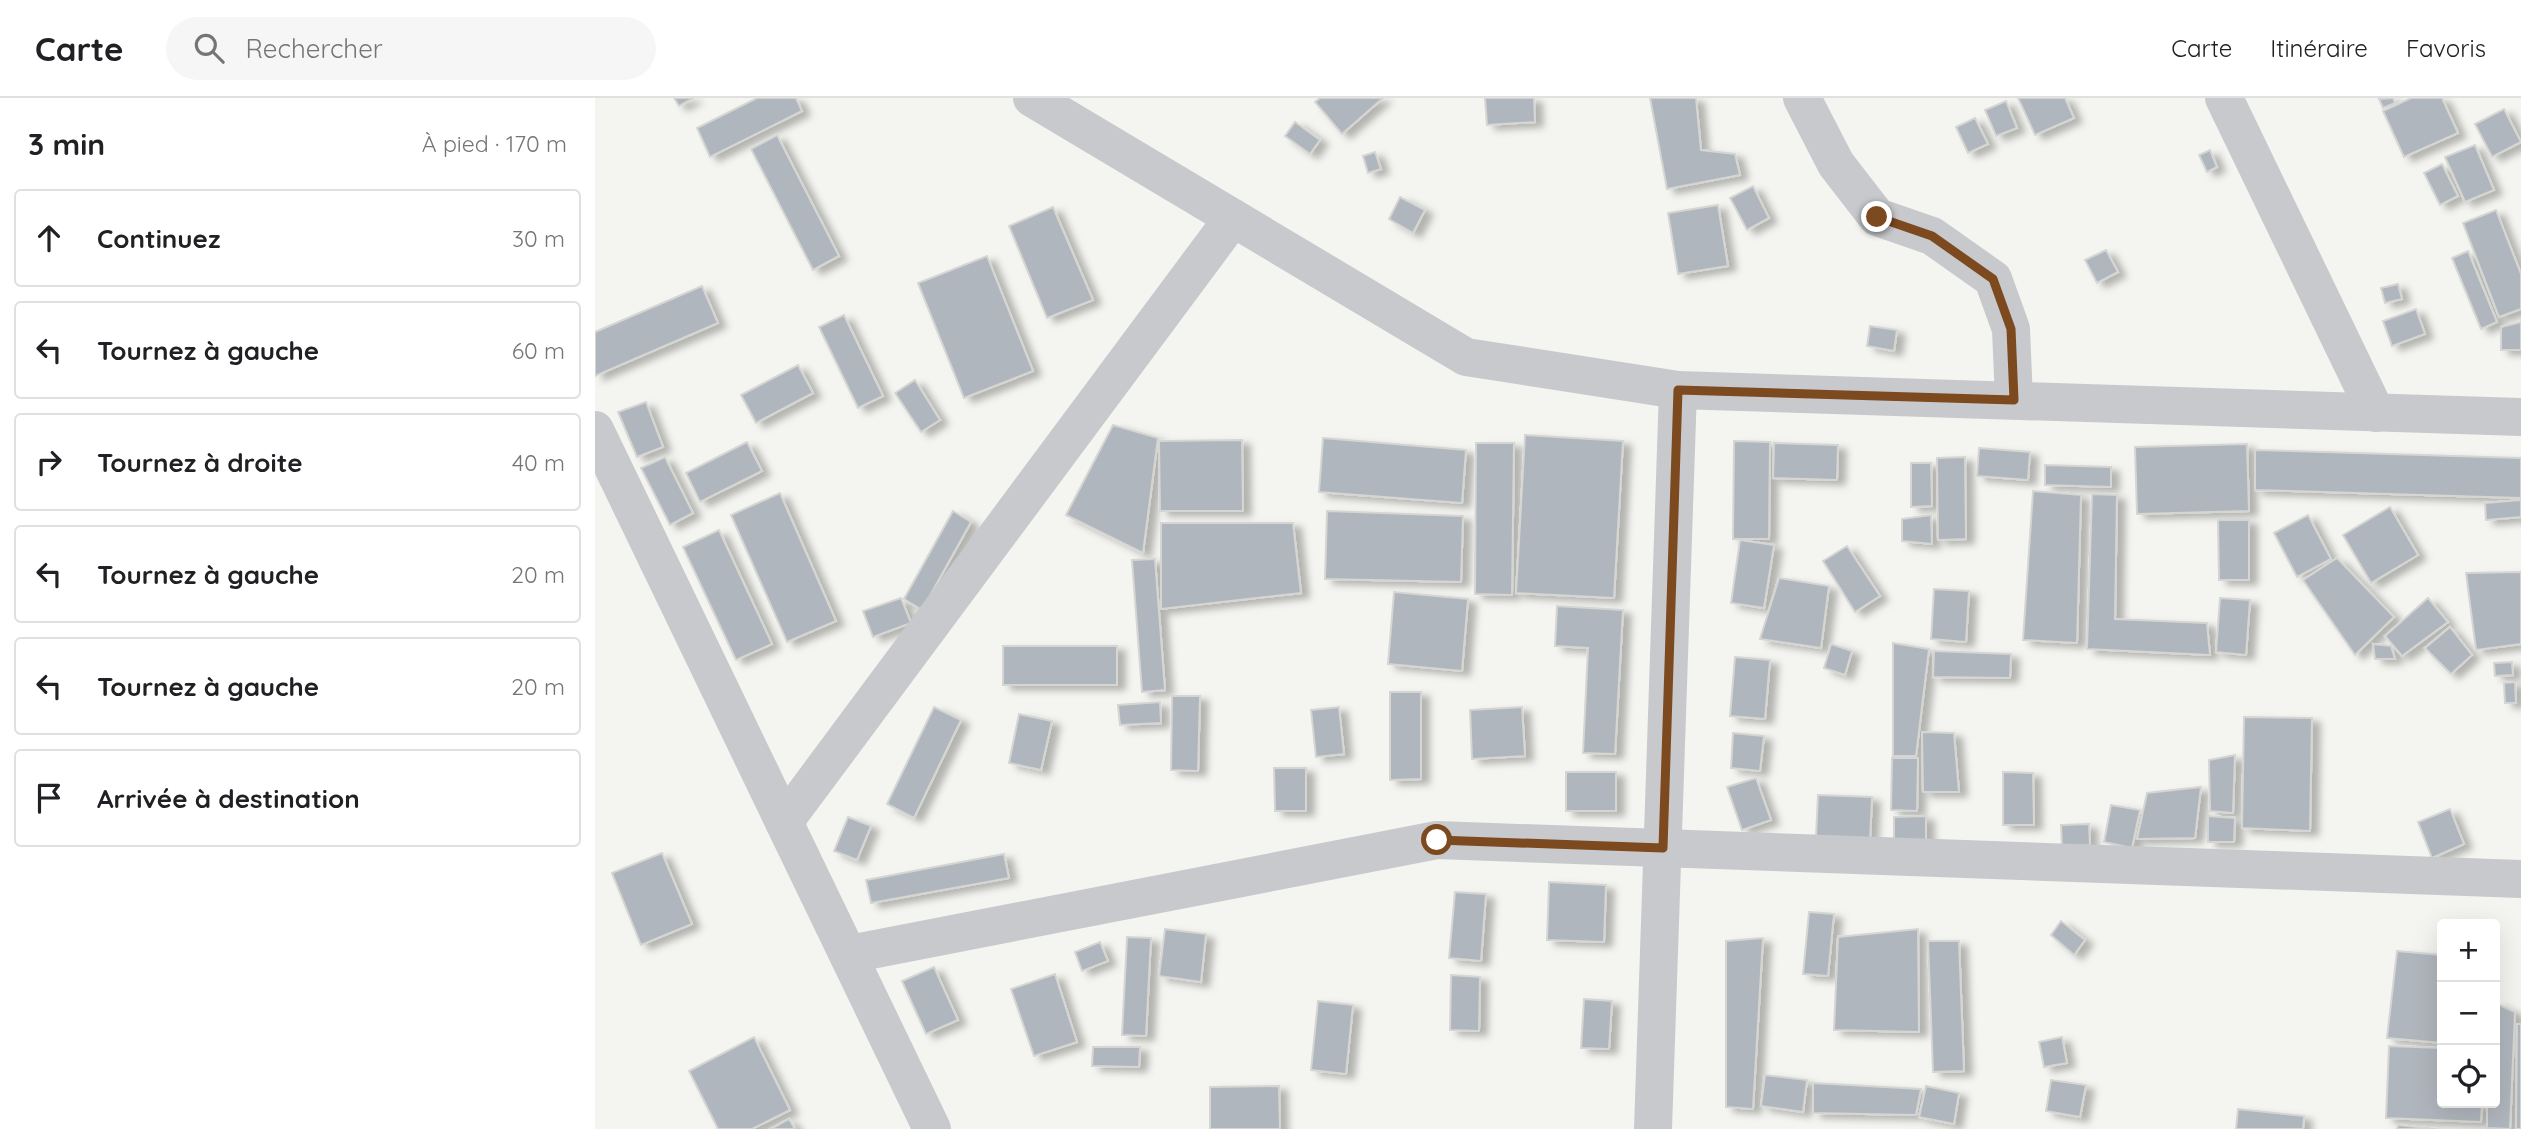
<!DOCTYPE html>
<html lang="fr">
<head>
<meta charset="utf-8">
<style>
	:root { --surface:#fff; --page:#f6f6f6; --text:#202124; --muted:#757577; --line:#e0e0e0 }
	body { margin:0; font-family:Quicksand,sans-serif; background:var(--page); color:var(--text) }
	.controls { position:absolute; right:21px; bottom:21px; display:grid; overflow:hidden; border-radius:7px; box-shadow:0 7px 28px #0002 }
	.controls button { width:63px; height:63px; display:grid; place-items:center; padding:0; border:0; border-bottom:2px solid var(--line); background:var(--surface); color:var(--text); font:35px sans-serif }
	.stop { position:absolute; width:21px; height:21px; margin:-16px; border:5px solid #7d491e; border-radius:50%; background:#fff }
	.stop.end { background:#7d491e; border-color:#fff; box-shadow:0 2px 7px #0008 }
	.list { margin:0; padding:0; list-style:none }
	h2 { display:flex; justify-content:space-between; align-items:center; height:91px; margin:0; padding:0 28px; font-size:30px }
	h2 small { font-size:23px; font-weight:400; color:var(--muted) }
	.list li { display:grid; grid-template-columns:46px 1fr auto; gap:21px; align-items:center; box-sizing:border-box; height:98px; margin:0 14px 14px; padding:0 14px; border:2px solid var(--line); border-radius:7px }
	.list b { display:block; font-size:26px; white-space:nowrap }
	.list em { font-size:23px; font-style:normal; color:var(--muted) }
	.icon { flex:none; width:38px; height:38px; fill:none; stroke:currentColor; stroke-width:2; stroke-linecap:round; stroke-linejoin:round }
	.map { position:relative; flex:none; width:1926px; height:1031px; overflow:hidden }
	header { display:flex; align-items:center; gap:42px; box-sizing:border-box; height:98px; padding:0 35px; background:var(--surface); border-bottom:2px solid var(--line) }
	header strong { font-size:33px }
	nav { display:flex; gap:38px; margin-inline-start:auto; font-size:24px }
	.search { width:490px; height:63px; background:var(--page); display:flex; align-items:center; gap:18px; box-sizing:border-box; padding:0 24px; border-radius:38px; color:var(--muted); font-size:26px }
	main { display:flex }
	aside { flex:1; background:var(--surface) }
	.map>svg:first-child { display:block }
	.building { fill:#b0b6bd; stroke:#d5d6d3; stroke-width:2; filter:url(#shadow) }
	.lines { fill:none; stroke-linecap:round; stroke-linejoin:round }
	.minor { stroke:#c7c9cd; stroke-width:38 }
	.route { stroke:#7d491e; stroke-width:9 }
</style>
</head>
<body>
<header>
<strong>Carte</strong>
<div class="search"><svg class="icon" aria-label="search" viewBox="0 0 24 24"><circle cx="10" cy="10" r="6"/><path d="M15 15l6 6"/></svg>Rechercher</div>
<nav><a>Carte</a><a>Itinéraire</a><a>Favoris</a></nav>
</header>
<main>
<aside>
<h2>3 min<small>À pied · 170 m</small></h2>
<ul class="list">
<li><svg class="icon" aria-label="ahead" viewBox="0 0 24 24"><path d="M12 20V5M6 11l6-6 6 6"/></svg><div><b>Continuez</b></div><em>30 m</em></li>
<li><svg class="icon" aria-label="left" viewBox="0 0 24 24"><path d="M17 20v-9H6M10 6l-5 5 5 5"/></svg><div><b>Tournez à gauche</b></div><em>60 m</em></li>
<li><svg class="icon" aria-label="right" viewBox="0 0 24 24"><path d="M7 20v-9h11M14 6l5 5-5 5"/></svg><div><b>Tournez à droite</b></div><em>40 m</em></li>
<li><svg class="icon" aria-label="left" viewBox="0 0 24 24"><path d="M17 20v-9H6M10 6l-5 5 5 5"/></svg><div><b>Tournez à gauche</b></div><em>20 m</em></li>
<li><svg class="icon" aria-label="left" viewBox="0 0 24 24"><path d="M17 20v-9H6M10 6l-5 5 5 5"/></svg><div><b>Tournez à gauche</b></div><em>20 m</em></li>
<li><svg class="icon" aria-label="arrive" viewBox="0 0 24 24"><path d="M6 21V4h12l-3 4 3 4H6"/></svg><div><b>Arrivée à destination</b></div></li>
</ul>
</aside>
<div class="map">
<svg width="1926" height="1031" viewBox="0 0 1926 1031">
	<defs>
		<filter id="shadow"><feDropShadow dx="8" dy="4.5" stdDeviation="3.5" flood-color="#0004"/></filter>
	</defs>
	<rect width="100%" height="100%" fill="#f4f5f0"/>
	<g class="building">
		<path d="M79,0H99L84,8Z"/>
		<path d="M162,0H201L207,13L115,59L102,30Z"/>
		<path d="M725,0H788L747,36L720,4Z"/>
		<path d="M890,0H939L940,24L892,27Z"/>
		<path d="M1055,0H1101L1106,52L1140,56L1145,77L1072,91Z"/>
		<path d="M1423,0H1470L1479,20L1440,37Z"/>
		<path d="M1798,0L1800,5L1788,10L1784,1Z"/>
		<path d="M1816,0H1847L1863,35L1809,59L1788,13Z"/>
		<path d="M1411,3L1422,30L1401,38L1390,12Z"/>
		<path d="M1909,11L1926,44L1897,59L1880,26Z"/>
		<path d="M1380,20L1393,46L1373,55L1361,29Z"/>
		<path d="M700,24L725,42L715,56L690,38Z"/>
		<path d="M182,37L244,158L218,172L156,51Z"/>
		<path d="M1880,47L1899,92L1870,104L1850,59Z"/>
		<path d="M1615,52L1622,69L1612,74L1604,57Z"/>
		<path d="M780,54L786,71L773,75L768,58Z"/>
		<path d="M1847,66L1863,98L1845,107L1829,75Z"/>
		<path d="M1158,88L1174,120L1152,132L1135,100Z"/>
		<path d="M805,99L830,112L818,135L794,121Z"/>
		<path d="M1123,107L1133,168L1083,176L1073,115Z"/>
		<path d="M458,109L498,202L452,220L414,128Z"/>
		<path d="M1901,112L1926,176V211L1904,219L1868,125Z"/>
		<path d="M1511,152L1523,174L1502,185L1490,162Z"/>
		<path d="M1873,153L1902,224L1886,231L1857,160Z"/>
		<path d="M392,158L438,273L369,300L323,185Z"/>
		<path d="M1803,186L1807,201L1790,205L1786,190Z"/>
		<path d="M107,188L123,225L0,278V234Z"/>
		<path d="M1821,211L1830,236L1797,248L1788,223Z"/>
		<path d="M249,217L288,298L263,310L224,229Z"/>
		<path d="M1926,224V252H1906V229Z"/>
		<path d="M1275,228L1302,232L1299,253L1272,248Z"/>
		<path d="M203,267L218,295L161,325L146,297Z"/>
		<path d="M320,282L345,322L326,334L300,295Z"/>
		<path d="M51,304L68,349L42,359L23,314Z"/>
		<path d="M518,327L563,340L548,455L471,417Z"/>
		<path d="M930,337L1028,343L1019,500L921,495Z"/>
		<path d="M728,340L871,352L867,405L724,394Z"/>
		<path d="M647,342L648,413H565L564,343Z"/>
		<path d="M1139,343L1175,344L1174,441H1138Z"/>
		<path d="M152,344L167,373L105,404L91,375Z"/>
		<path d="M881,345H919L917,497L880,496Z"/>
		<path d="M1179,345L1243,347L1242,382L1178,380Z"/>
		<path d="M1652,346L1654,413L1542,416L1540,349Z"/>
		<path d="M1384,350L1435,354L1433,382L1382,378Z"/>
		<path d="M1660,352L1926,360V400L1660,392Z"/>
		<path d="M70,359L98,415L75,427L46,370Z"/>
		<path d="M1370,359L1371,441L1343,442L1342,360Z"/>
		<path d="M1316,365H1336L1337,408L1316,409Z"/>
		<path d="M1450,367L1516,369V389L1450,387Z"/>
		<path d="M1438,393L1486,397L1482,545L1428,542Z"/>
		<path d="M185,395L241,523L192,544L136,417Z"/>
		<path d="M1497,396L1522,397L1520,521L1612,525L1615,557L1492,551Z"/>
		<path d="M1926,402V419L1891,422L1890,405Z"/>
		<path d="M1795,409L1823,457L1776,485L1748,437Z"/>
		<path d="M358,413L376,424L327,512L309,501Z"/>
		<path d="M732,413L868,418L866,484L730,481Z"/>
		<path d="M1336,417L1337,446L1307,443V421Z"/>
		<path d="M1713,417L1736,461L1702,479L1679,435Z"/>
		<path d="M1623,422H1654V482H1624Z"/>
		<path d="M566,425H698L706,495L566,511Z"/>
		<path d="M124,432L177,546L141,562L88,449Z"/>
		<path d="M1145,442L1179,447L1169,510L1136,505Z"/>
		<path d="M1252,448L1285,498L1260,514L1228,463Z"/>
		<path d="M1742,460L1799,519L1760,557L1708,482Z"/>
		<path d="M560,461L570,592L547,594L537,462Z"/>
		<path d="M1926,474V546L1881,552L1871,475Z"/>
		<path d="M1184,480L1234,488L1226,550L1165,541Z"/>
		<path d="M1339,491L1374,493L1371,544L1336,541Z"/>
		<path d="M799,494L873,501L867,573L793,566Z"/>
		<path d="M306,500L316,525L278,539L268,513Z"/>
		<path d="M1625,500L1655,502L1651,557L1621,554Z"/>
		<path d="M1833,500L1853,524L1807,558L1790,538Z"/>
		<path d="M962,508L1028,512L1020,656L988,655L993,550L960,548Z"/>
		<path d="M1855,529L1877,557L1856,576L1830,550Z"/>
		<path d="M1298,545L1334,551L1321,658H1298Z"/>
		<path d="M1236,546L1257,553L1250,577L1229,570Z"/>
		<path d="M1778,546L1796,548L1800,561H1780Z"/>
		<rect x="408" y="548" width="114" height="39"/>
		<path d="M1339,553L1416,556L1415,580L1338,579Z"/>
		<path d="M1140,559L1175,562L1170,621L1135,618Z"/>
		<path d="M1917,564L1918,577L1900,578L1899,565Z"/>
		<path d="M1920,584L1921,605H1910L1909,585Z"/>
		<path d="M795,594H826V681L795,682Z"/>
		<path d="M577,598H605L603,673L576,672Z"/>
		<path d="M565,604L566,625L525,627L523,607Z"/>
		<path d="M339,609L366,622L319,720L292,706Z"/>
		<path d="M744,609L749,656L721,659L716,612Z"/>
		<path d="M927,609L930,658L877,661L875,612Z"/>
		<path d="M424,616L457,623L446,672L414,665Z"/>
		<path d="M1649,619L1717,620L1715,733L1647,730Z"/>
		<path d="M1327,634L1359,635L1364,694H1328Z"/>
		<path d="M1138,635L1169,638L1165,673L1136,670Z"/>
		<path d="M1640,657L1638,715L1615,713L1614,662Z"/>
		<path d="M1297,660H1323L1322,713L1296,712Z"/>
		<path d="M679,670H711V713H680Z"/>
		<rect x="971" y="674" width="50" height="39"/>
		<path d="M1408,674L1438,675L1439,727H1408Z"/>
		<path d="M1161,680L1176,722L1147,732L1132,689Z"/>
		<path d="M1606,689L1600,740L1542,741L1552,695Z"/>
		<path d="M1223,697L1277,699L1275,742L1221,739Z"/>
		<path d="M1516,707L1545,712L1537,750L1509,744Z"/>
		<path d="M1855,711L1869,746L1837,760L1823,724Z"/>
		<path d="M1331,718V744H1299V719Z"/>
		<path d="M1613,718L1640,720L1639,744H1613Z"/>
		<path d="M253,719L276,728L262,762L239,753Z"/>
		<path d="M1494,726L1495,747L1467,749L1466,727Z"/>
		<path d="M67,755L97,826L46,847L17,775Z"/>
		<path d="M409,756L414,780L276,805L271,782Z"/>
		<path d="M954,784L1011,787L1009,844L952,842Z"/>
		<path d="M860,794L891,796L886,863L854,860Z"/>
		<path d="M1214,814L1239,816L1233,878L1208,876Z"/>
		<path d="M1466,823L1490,842L1479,857L1456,837Z"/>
		<path d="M570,831L611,836L606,884L564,878Z"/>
		<path d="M1323,831L1324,934L1239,932L1243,839Z"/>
		<path d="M532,839L556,840L551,938L527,937Z"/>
		<path d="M1168,840L1158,1011L1131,1009V843Z"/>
		<path d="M1333,843H1364L1369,973L1338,974Z"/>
		<path d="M505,844L513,863L487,873L480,854Z"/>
		<path d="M1802,853L1847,857V945L1792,940Z"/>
		<path d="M339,869L363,922L331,936L307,883Z"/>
		<path d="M460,876L482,944L439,958L416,891Z"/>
		<path d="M856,877L885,879L884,933L855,932Z"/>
		<path d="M989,901L1017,903L1014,951L986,950Z"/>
		<path d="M723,903L758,907L751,976L716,972Z"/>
		<path d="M1900,905L1920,914L1915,1031L1892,1030V1005H1900Z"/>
		<path d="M1922,926H1926V1031H1921Z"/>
		<path d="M159,939L195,1012L157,1031H123L94,973Z"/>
		<path d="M1467,939L1472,965L1449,969L1444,944Z"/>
		<path d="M1794,948L1847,950V1005H1887L1886,1024L1791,1020Z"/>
		<path d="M498,949H545L544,969L497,968Z"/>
		<path d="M1170,977L1212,982L1208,1014L1166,1008Z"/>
		<path d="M1456,982L1491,987L1485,1019L1451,1013Z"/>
		<path d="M1218,985L1326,991L1321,1017L1218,1015Z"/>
		<path d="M684,988L685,1031H615V989Z"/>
		<path d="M1331,988L1364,995L1359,1026L1324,1019Z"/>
		<path d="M1643,1011L1709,1018L1708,1031H1641Z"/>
		<path d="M194,1021L200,1031H176Z"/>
		<path d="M1803,1027L1841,1031H1802Z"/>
	</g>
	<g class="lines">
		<g class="minor">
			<path d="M437,0L871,259L1083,292L1926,319"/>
			<path d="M1207,0L1241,66L1282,119L1337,138L1398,181L1416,231L1419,302"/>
			<path d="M1629,0L1781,315"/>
			<path d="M0,332L337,1031"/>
			<path d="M189,724L638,120"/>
			<path d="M255,856L842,742L1926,781"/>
			<path d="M1058,1031L1083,292"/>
		</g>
	</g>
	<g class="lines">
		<path class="route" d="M842,742L1068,750L1083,292L1419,302L1416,231L1398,181L1337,138L1282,119"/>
	</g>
</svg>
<div class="controls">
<button>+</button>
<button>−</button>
<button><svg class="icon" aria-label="locate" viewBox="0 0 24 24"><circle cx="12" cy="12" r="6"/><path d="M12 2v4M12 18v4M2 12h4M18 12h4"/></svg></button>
</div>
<div class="stop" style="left:842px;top:742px"></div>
<div class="stop end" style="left:1282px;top:119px"></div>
</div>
</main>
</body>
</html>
